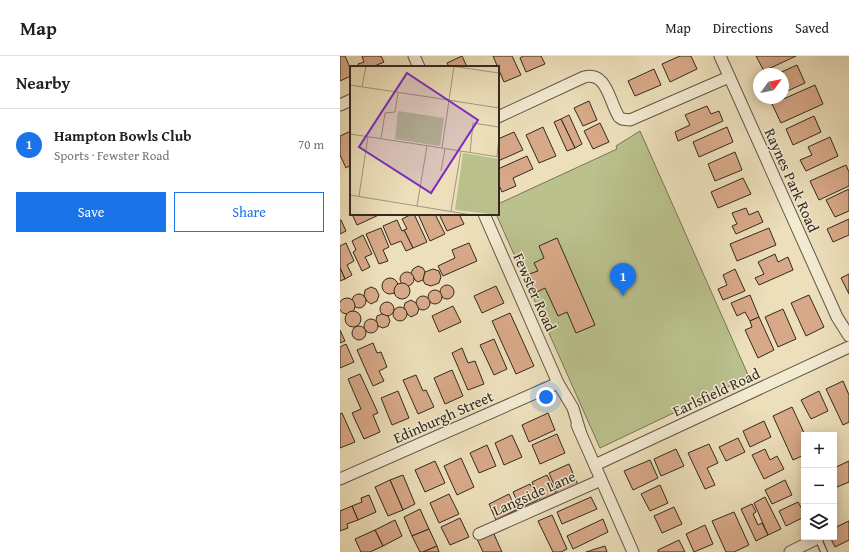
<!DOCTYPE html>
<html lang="en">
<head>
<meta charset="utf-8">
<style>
	:root { --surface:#fff; --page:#f6f6f6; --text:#202124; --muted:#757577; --line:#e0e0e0; --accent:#1a73e8 }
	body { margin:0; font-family:"Gentium Book Plus",serif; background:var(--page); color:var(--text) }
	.controls { position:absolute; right:12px; bottom:12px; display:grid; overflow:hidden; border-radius:0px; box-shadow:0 2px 10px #0003 }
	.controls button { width:36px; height:36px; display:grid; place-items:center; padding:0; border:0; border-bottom:1px solid var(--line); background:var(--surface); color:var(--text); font:20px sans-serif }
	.compass { position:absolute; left:413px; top:12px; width:36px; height:36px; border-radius:50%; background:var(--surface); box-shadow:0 2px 10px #0003; rotate:57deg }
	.you { position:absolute; left:206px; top:341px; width:14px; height:14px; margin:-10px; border:3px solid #fff; border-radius:50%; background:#1a73e8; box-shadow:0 0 0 6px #1a73e833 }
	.badge { display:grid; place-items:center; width:26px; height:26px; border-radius:50%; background:var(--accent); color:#fff; font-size:13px; font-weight:700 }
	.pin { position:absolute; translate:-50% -33px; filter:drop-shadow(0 1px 2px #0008) }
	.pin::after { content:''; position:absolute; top:21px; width:14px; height:12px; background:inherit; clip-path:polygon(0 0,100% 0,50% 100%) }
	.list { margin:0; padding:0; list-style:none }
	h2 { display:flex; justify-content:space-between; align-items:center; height:52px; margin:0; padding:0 16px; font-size:17px }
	h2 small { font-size:13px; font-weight:400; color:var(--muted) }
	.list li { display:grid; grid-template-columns:26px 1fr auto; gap:12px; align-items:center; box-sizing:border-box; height:72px; padding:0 16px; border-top:1px solid var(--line) }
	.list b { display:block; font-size:15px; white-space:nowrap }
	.list p { margin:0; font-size:13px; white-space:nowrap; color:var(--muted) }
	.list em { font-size:13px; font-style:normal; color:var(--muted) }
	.actions { display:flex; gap:8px; padding:12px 16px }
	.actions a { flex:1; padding:9px 0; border:1px solid var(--accent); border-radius:0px; text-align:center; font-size:14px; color:var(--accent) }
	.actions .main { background:var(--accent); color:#fff }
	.icon { flex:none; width:22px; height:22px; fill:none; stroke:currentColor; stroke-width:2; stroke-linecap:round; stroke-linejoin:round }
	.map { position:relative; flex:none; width:509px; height:496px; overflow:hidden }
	header { display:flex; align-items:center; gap:24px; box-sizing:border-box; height:56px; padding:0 20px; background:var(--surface); border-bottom:1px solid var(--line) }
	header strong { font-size:19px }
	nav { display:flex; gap:22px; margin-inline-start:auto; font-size:14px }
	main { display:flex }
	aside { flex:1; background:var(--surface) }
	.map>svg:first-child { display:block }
	.green { fill:#bac18d; stroke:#767556 }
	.building { fill:#d8a988; stroke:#332920 }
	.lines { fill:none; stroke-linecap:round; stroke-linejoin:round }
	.lane-casing { stroke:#615646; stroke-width:8 }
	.street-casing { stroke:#615646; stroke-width:13 }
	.lane { stroke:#f3ead2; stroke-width:5.5 }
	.street { stroke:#f3ead2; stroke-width:11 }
	.labels { text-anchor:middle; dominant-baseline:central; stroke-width:3; stroke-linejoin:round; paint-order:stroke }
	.street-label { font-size:15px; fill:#332920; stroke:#f3ead2 }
	.inset-road { fill:none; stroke:#a2967c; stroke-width:1 }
	.view { fill:#7b2cbf; fill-opacity:0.15; stroke:#7b2cbf; stroke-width:2 }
	.inset-edge { fill:none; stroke:#332920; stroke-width:2 }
</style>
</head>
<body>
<header>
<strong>Map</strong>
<nav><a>Map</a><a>Directions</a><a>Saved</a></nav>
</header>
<main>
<aside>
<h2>Nearby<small></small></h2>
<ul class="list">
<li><span class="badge">1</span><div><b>Hampton Bowls Club</b><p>Sports · Fewster Road</p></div><em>70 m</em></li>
</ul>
<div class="actions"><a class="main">Save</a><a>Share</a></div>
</aside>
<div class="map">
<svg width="509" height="496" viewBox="0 0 509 496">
	<rect width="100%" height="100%" fill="#ecdfba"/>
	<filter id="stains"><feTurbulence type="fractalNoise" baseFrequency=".005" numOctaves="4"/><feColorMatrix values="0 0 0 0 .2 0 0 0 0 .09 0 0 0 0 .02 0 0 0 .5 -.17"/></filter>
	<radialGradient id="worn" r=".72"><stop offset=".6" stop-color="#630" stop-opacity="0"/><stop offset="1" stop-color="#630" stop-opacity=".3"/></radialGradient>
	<path class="green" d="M300,75L409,321L260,392L156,158H158V148L277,93L276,90Z"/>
	<g class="building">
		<path d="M0,0H5L11,14V20L0,25Z"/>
		<path d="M22,0H41L44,6L32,11H19L18,8L24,6Z"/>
		<path d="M122,0L127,11H109L107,7Z"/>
		<path d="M153,0H172L181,19L164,26Z"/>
		<path d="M183,0H201L205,8L186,16L180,2Z"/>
		<path d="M340,0H351L357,13L330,26L322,8Z"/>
		<path d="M416,0H456L424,15Z"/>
		<path d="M457,9L465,27L443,37V18H437Z"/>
		<path d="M314,13L321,29L295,40L288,25Z"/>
		<path d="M475,29L483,48L441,67L432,48Z"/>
		<path d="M249,45L257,64L243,70L234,52Z"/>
		<path d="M367,50L371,58L379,55L383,65L338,85L335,76L350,69L345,59Z"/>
		<path d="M229,59L242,88L235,92L221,63Z"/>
		<path d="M474,60L481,76L453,89L446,73Z"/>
		<path d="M221,63L235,92L227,95L214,66Z"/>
		<path d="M260,67L269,86L253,93L244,75Z"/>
		<path d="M203,71L216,100L199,107L186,79Z"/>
		<path d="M387,71L393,86L359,101L353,86Z"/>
		<path d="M11,75V109L6,112L0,99V80Z"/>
		<path d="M174,76L183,94L158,105V83Z"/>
		<path d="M490,81L498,100L466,115L460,104L472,99L468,91Z"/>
		<path d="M395,96L402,114L375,125L368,108Z"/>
		<path d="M187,100L193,113L173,122L176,130L162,136L158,127V113Z"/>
		<path d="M506,109L509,116V130L479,144L470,125Z"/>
		<path d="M403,122L411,138L378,152L371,136Z"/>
		<path d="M509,133V155L495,161L486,144Z"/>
		<path d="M406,152L409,159L418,155L423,166L396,178L392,170L397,168L392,157Z"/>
		<path d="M12,158H41L17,169Z"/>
		<path d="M72,158H74L87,186L73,192L64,174L67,173L62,163Z"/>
		<path d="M78,158H95L105,178L90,185Z"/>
		<path d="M99,158H119L124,168L107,175Z"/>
		<path d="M509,163V179L493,186L487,173Z"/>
		<path d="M0,164H1L6,175L0,178Z"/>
		<path d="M57,164L62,175L64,174L73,192L66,195L61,185L51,189L43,170Z"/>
		<path d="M41,172L49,191L43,194L48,205L39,208L26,178Z"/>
		<path d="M429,172L436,189L397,205L390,188Z"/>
		<path d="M23,179L32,198L25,201L30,211L22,215L13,196L16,194L12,185Z"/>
		<path d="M217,182L255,269L236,277L227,256L218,260L205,232L197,236L189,218L198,215L194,207L204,202L199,190Z"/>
		<path d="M6,187L14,205L7,209L12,219L5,223L0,212V190Z"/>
		<path d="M129,187L137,205L103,220L98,210L115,202L112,194Z"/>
		<path d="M435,198L438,206L448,201L453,214L419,229L415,222L424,218L418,206Z"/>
		<path d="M78,210L83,212L85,216L83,224L78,226L75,224L71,217L73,213Z"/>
		<path d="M0,212L5,223L0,225Z"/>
		<path d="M93,213L99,215L101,221L99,227L91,230L85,228L83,224L85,216Z"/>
		<path d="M395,213L405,235L383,244L378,233L387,229L383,219Z"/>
		<circle cx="67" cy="223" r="7"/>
		<path d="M509,218V238L501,222Z"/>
		<circle cx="50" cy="230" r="8"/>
		<circle cx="62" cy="235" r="8"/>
		<circle cx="107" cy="236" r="7"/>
		<path d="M156,230L164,247L142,257L134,240Z"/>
		<path d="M31,231L36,233L39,239L37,245L31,248L27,245L24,240L25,234Z"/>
		<circle cx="95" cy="241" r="7"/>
		<circle cx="19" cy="245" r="7"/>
		<path d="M410,239L419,261L410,265L405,256L397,260L391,247Z"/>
		<path d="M469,239L484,271L466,280L451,247Z"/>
		<circle cx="83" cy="247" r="7"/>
		<circle cx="7" cy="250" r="8"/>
		<path d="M71,244L76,247L79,253L77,258L71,261L67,258L64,251L65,247Z"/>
		<circle cx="47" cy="253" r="7"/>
		<path d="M113,250L121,266L99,276L92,260Z"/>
		<circle cx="60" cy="258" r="7"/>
		<path d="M443,253L456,283L438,291L425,261Z"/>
		<circle cx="13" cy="263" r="8"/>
		<path d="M170,257L194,310L176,318L152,265Z"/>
		<path d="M42,258L48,260L50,265L48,270L43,272L38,270L36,264L37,260Z"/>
		<path d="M419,261L434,294L418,302L405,274L412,271L410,265Z"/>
		<circle cx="31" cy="270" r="7"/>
		<circle cx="19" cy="277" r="7"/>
		<path d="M0,274L5,285L0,287Z"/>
		<path d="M154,283L167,313L154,319L140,289Z"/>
		<path d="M33,287L37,297L41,296L47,311L39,315L44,325L33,330L17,294Z"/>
		<path d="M6,288L14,306L0,312V291Z"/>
		<path d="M122,292L128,307L135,305L144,328L128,334L112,297Z"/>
		<path d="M112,314L123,340L105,348L94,322Z"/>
		<path d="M20,318L38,357L33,359L40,376L24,383L12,357L21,353L8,323Z"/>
		<path d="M76,319L83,335L86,334L94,351L78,358L63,324Z"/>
		<path d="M503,325L509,339V366L503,369L486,333Z"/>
		<path d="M58,335L69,362L52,369L41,342Z"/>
		<path d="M479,335L488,355L471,363L461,344Z"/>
		<path d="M452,351L465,379H464V399L453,404L433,360Z"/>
		<path d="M2,357L15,386L0,392V358Z"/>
		<path d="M208,357L215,374L189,386L182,369Z"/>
		<path d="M424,365L431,381L410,391L403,375Z"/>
		<path d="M217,378L225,397L200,408L192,389Z"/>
		<path d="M172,379L182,401L164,409L155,387Z"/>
		<path d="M398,382L405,396L386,405L379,391Z"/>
		<path d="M369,388L378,407L367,412L375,429L365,433L348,397Z"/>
		<path d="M147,389L156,410L139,417L130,397Z"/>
		<path d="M336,393L344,410L321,420L314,403Z"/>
		<path d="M425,393L430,404L437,400L444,413L424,423L412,399Z"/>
		<path d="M121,402L134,431L117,439L104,410Z"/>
		<path d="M310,404L318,422L293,434L284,415Z"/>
		<path d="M95,405L105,427L85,436L75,414Z"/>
		<path d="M509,405V426L497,431L494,425V412Z"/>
		<path d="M229,408L238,429L218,438L209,417Z"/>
		<path d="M63,419L75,448L63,454L50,424Z"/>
		<path d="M207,419L216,437L200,444L192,426Z"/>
		<path d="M50,424L63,454L48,460L35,431Z"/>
		<path d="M445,424L452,439L432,448L425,434Z"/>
		<path d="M190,428L198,444L180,452L173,436Z"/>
		<path d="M320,429L328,447L310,455L301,438Z"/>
		<path d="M109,438L119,458L99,467L90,447Z"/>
		<path d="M169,438L176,454L156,464L149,448Z"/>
		<path d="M29,439L36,456L18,464L12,450L22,446L21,442Z"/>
		<path d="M251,441L257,453L222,468L217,456Z"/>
		<path d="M425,441L441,473L428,479L414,447Z"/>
		<path d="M458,446L464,457V461L446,470L439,455Z"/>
		<path d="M412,448L416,456L413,458L418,469L422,467L428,479L416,485L401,453Z"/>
		<path d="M12,450L18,464L7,468L8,472L0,475V455Z"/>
		<path d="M334,451L342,468L322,477L314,460Z"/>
		<path d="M80,453L89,473L72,480L64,461Z"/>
		<path d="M394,456L409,489L394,496H386L372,465Z"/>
		<path d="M212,459L227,493L221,496H213L198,465Z"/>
		<path d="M120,462L129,481L110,489L101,471Z"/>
		<path d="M263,463L268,476L233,493L227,480Z"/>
		<path d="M55,464L62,480L43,490L35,474Z"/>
		<path d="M509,465V484L495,491L490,481H494V472Z"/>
		<path d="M365,469L373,488L354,496L346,478Z"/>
		<path d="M89,473L97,490L83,496H80L72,480Z"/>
		<path d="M35,474L43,490L30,496H21L15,483Z"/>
		<path d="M153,476L162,496H143L137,483Z"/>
		<path d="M339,484L345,496H318V494Z"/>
		<path d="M97,490L99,496H83Z"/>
		<path d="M265,490L267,496H246Z"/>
	</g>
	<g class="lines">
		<g class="lane-casing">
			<path id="lane" d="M478,482L484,496"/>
		</g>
		<g class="street-casing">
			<g id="street">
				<path d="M74,0L79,11"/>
				<path d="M380,0L497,261L509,280"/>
				<path d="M0,49L11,44"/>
				<path d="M158,61L244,21C267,15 269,45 279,61L282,63L290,64L389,21"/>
				<path d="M144,158L218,327L233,352L240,375"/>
				<path d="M237,369L293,496"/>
				<path d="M255,409L509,291"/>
				<path d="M0,423L218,327"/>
				<path d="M139,478L261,424"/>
				<path d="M450,496L478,482"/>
			</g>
		</g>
		<use href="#lane" class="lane"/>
		<use href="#street" class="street"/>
	</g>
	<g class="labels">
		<g class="street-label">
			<text transform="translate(452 124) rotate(66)">Raynes Park Road</text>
			<text transform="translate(195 236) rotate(66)">Fewster Road</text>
			<text transform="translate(376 336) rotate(-25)">Earlsfield Road</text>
			<text transform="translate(103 361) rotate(-24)">Edinburgh Street</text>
			<text transform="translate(194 437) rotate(-24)">Langside Lane</text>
		</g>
	</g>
	<g transform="translate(10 10)">
		<rect width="149" height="149" fill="#ecdfba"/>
		<path d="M48,45L94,52L90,80L45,73ZM113,87L149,93V149L105,144Z" fill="#bac18d"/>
		<path class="inset-road" d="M101,0L149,7M0,19L105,35M12,21L16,0M104,35L149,42M0,68L86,81M31,73L35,47L45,46L48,27M85,81L149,91M92,82L104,0M120,87L123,57L149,61M147,91L149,71M91,105L95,83M0,129L122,149M9,130L18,70M67,140L77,80M101,145L111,85"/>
		<path class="view" d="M57,7L128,54L81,127L9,81Z"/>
		<rect width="149" height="149" class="inset-edge"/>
	</g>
	<rect width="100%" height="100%" filter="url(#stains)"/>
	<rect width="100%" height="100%" fill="url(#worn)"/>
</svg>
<div class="controls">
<button>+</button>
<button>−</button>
<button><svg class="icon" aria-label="layers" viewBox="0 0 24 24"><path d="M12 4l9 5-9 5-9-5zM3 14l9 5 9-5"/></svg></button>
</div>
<svg class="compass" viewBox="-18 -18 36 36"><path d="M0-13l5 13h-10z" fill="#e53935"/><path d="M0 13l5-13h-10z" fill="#757577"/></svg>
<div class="you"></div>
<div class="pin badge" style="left:283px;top:240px">1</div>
</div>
</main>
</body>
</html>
